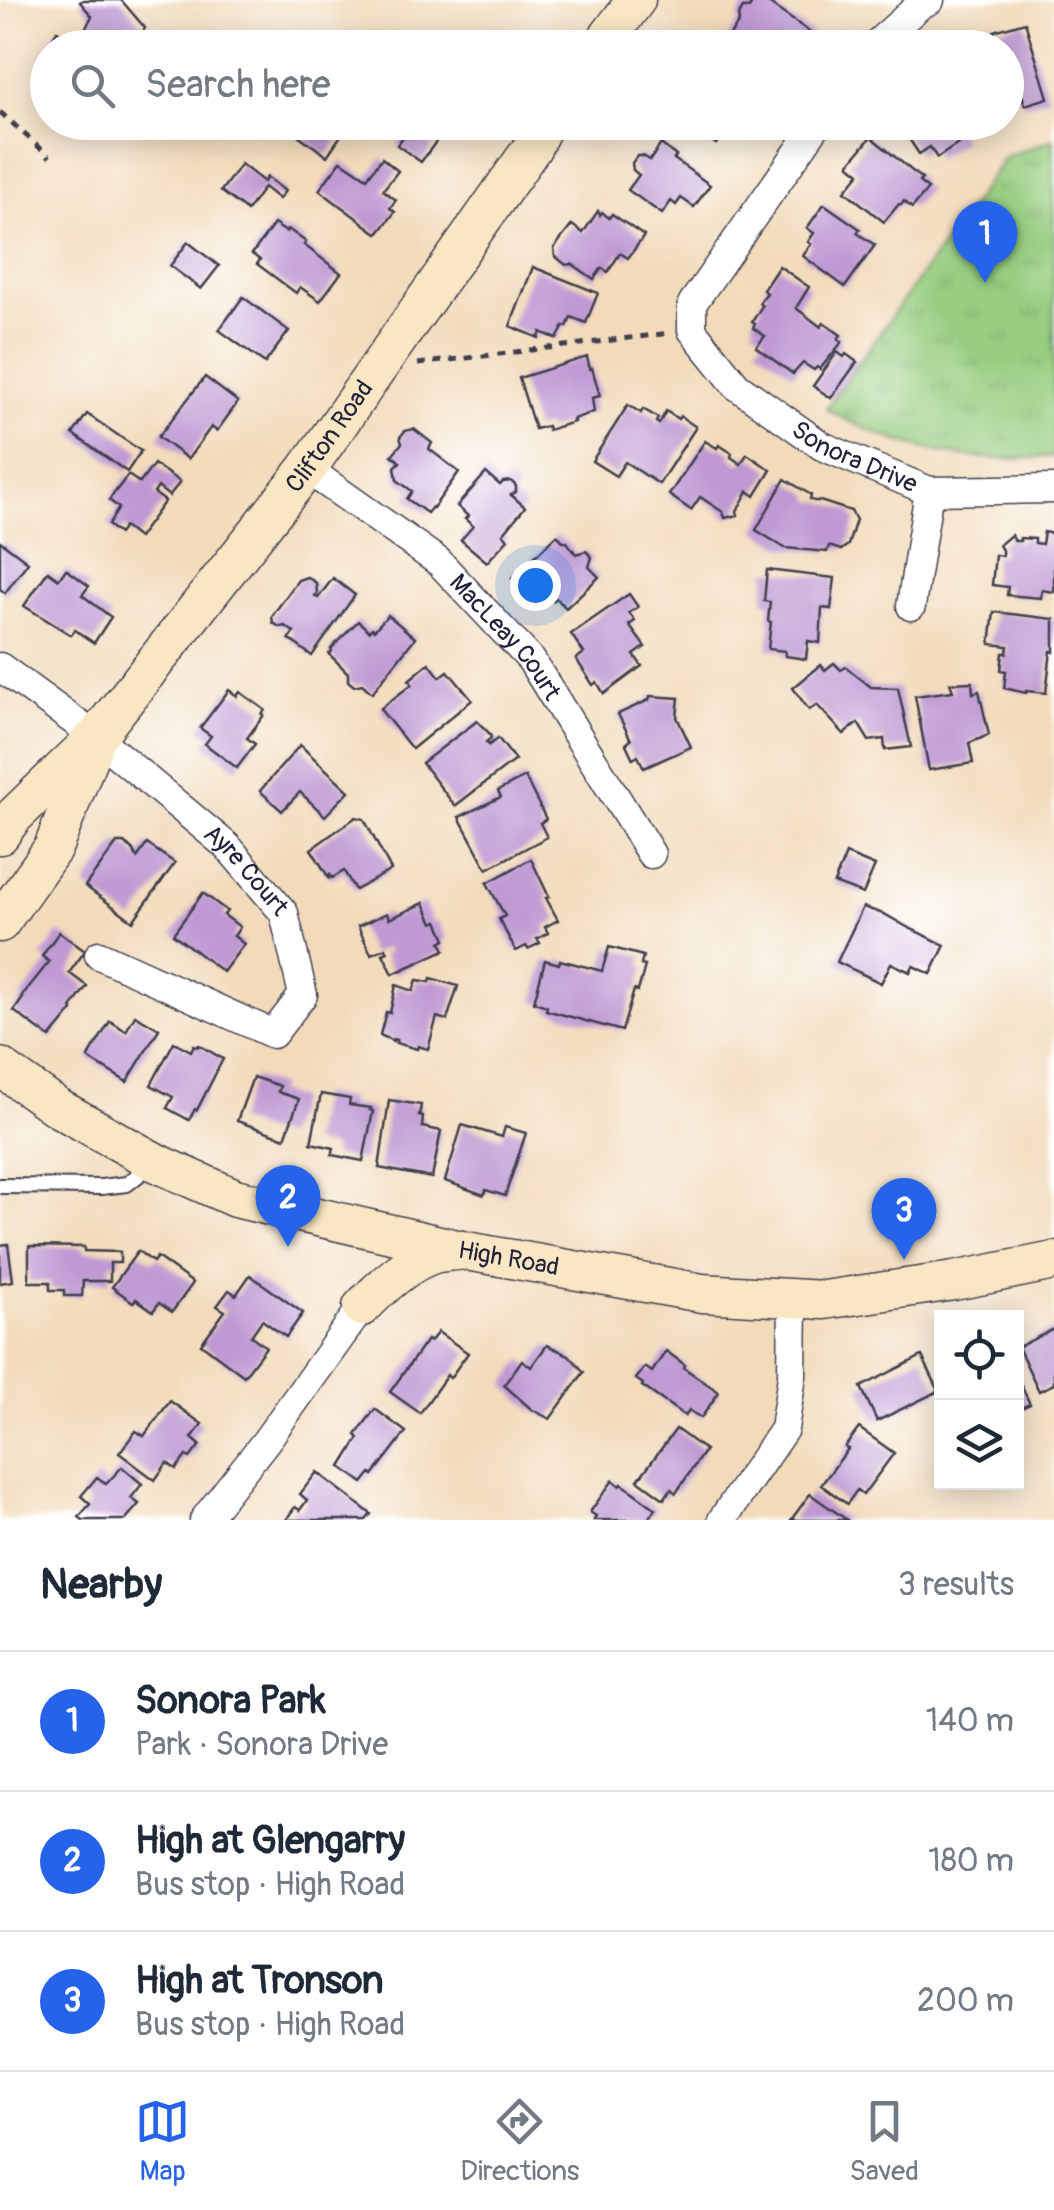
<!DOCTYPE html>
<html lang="en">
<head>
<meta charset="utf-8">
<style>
	:root { --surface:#fff; --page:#f2f2f3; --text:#1f2937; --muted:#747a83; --line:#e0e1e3; --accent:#2563eb }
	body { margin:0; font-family:Pangolin,sans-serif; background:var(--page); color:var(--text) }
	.controls { position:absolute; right:30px; bottom:30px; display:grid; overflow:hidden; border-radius:0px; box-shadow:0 5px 25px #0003 }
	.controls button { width:90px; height:90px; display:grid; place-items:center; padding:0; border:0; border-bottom:2px solid var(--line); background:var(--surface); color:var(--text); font:50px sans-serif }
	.you { position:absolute; left:535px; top:585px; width:35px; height:35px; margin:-25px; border:8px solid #fff; border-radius:50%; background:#1a73e8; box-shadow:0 0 0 15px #1a73e833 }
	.badge { display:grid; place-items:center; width:65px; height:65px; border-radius:50%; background:var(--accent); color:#fff; font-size:32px; font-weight:700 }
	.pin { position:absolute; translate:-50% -82px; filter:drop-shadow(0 2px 5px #0008) }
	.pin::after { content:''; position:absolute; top:52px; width:35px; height:30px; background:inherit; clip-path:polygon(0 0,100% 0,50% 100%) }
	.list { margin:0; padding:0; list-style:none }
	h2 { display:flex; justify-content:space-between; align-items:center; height:130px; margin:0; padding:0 40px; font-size:42px }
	h2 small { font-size:32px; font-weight:400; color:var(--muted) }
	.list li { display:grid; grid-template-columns:65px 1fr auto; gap:30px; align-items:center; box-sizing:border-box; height:140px; padding:0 40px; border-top:2px solid var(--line) }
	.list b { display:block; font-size:38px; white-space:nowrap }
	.list p { margin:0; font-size:32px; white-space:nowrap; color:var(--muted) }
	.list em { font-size:32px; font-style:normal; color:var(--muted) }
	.icon { flex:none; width:55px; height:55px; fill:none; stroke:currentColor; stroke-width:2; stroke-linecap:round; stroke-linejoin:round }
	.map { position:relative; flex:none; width:1054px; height:1520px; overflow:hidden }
	.search { position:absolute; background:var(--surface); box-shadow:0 5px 25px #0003; left:30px; right:30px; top:30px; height:110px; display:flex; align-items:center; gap:25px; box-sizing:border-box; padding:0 35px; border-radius:55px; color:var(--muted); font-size:38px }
	.sheet { height:550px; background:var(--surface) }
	nav { display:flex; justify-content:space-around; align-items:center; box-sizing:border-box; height:140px; border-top:2px solid var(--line); background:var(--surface); font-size:28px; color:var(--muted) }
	nav a { display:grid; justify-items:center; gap:5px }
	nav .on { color:var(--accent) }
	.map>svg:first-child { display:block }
	.grass { fill:url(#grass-tufts); stroke:#5c785e; stroke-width:2.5 }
	.building { fill:#be99d3 }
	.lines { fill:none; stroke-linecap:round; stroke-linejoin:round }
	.service-casing { stroke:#413e4e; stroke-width:18 }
	.minor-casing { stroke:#413e4e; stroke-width:31 }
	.secondary-casing { stroke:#413e4e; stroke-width:41 }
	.path { stroke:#413e4e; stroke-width:5; stroke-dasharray:8 8; stroke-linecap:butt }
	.service { stroke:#fff; stroke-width:14 }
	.minor { stroke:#fff; stroke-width:28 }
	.secondary { stroke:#f9e7c3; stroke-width:38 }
	.labels { text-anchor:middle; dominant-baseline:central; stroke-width:8; stroke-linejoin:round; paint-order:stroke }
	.street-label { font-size:25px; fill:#22223b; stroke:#fff }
</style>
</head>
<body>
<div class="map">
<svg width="1054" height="1520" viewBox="0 0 1054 1520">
	<defs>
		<pattern id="grass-tufts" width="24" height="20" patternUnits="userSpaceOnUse" patternTransform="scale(2.5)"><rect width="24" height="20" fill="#97ce80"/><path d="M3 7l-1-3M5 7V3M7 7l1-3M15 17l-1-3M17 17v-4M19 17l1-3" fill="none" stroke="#82b170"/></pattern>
	</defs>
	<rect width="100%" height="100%" fill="#fff"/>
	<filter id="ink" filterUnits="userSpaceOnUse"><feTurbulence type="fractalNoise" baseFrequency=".01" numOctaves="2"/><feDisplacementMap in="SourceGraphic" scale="20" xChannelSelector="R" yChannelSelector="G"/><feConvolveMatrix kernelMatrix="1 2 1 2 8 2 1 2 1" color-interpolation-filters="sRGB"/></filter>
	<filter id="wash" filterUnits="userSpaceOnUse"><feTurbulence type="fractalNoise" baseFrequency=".0048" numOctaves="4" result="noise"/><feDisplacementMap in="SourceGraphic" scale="40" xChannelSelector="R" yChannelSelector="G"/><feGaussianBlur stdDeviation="2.25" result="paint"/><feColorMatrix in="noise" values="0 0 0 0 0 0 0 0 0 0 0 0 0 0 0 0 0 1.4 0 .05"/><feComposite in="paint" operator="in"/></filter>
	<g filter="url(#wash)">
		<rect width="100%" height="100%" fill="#f2dbbb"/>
		<path class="grass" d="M1054,139V456C973,466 897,449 826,409L1005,157Z"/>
		<g id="blocks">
			<g class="building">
				<path d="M83,0H121L145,28L135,48H48V63L40,58L57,31L78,43L92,16L80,2Z"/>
				<path d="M754,0H764L817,37L810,48H780L775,44L772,48H721L739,22L738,16L743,8H749Z"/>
				<path d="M1025,22L1048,98L1025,105L1022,95L1006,100V48H999L994,31Z"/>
				<path d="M286,122H339L346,128L327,156L284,125Z"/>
				<path d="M382,122H452L448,129L446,128L421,162L397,145L403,137Z"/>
				<path d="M686,122H753L744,134L732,126L716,144Z"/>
				<path d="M898,122H966L957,129L964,140L937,158L930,147L919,154Z"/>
				<path d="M871,137L922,179L919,182L928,189L912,208L904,201L901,205L899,204L884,222L845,191L860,173L849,164Z"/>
				<path d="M661,144L676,156L674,159L710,185L694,207L681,198L676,205L671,201L662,214L628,190L639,175L633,170L632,163L637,156H643L650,160Z"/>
				<path d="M382,158L398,171L383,190L396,200L390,208L395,212L378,234L319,190L341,161L367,178Z"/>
				<path d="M241,164L264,182L267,177L285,191L279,199L264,187L247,211L221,191Z"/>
				<path d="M824,204L860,229L857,233L875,245L845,287L803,256L811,244L808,242L814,233L807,228Z"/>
				<path d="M598,211L600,215L602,212L609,218L612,214L644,236L628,258L620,253L608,272L602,268L594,279L572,264L566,265L555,256L554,248L572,225L583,233Z"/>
				<path d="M274,224L286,232L288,229L306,242L304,245L341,273L320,301L300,287L296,293L257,264L260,260L252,254Z"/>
				<path d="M188,242L219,266L201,289L170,266Z"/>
				<path d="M779,266L809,287L796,308L821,327L824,323L841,335L838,339L842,342L820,369L817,367L814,370L803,363L793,374L756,347L765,336L753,328L755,324L752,322L762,306L759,303L767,293L763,290Z"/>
				<path d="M533,267L598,293L586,323L571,317L567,327L564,326L557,339L541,332L539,338L510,326Z"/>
				<path d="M243,297L289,331L265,363L219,330Z"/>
				<path d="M837,352L844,357L846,354L857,362L831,398L813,386Z"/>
				<path d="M587,357L590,369L592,368L600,396L592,398L594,412L573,419L574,422L548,430L547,426L535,429L519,378Z"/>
				<path d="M205,377L238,402L217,431L211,427L188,459L158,437Z"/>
				<path d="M628,405L641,413L643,409L658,418L656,422L659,424L666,411L678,419L680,416L696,427L659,484L625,462L616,476L592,461Z"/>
				<path d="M87,414L141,451L127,472L73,434Z"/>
				<path d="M414,429L432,443L429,449L459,472L433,508L432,507L427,513L407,499L412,491L397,480L395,467L400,462L392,455L402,443L400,437L405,431Z"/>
				<path d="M705,441L717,448L719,445L732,453L731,457L741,464L747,454L771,470L755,496L748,491L737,511L738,515L725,518L723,512L700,497L691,510L669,495Z"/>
				<path d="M154,464L180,482L169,496L158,487L154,493L165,501L138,538L124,527L119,534L108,525L119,508L109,500L128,475L140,483Z"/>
				<path d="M486,473L500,485L503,482L511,481L516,486V492L511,495L525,507L503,534L508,539L487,562L461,540L473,526L465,519L468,516L457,506Z"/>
				<path d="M785,479L811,495L810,499L814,501H820L851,511L856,520L848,545L841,550L829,546L827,552L785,548L756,530Z"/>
				<path d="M1044,532L1054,534V592L1042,590L1041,598L1007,595L1008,587L992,585L995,555L1002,556V550L999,545L1011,535L1015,541H1020V538L1035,539V543L1042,544Z"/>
				<path d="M557,535L564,542H567L576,554L586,551L592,557L589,567L599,577L566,608L556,598L553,601L545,592L534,602L512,578Z"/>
				<path d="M0,541L28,562L5,593L0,589Z"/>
				<path d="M66,569L89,586L82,595L111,617L94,643L75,630L71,635L24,606L48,571L59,579Z"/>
				<path d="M767,570L835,578L831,609L822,608L820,643L808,641L806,659L785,656V651L768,649L771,622L768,621L770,602L764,601Z"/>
				<path d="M307,577L316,583L317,593L315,596L318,598L333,578L355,595L312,656L289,639L294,632L285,626L280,627L273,623L272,616L298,580Z"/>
				<path d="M629,594L638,607L629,613L635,621L629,625L645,647L634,655L642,666L604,694L597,682L593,685L576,659L584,653L571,634Z"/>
				<path d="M994,612L1054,619V652L1051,651L1046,693L1026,691V693L1004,688L1006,671L1001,670L1003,653H1007L1008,646L990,644Z"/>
				<path d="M388,615L415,638L372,693L362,684L354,686L348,681V673L329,654L332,651L331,649L358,621L369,631L372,628L374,630Z"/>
				<path d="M429,663L440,677L448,671L472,700L412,749L380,709L412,684L409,680Z"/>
				<path d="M834,663L841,670L846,667L871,687L898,688L911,747L885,750L884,739L869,741L858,723L844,734L817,705L809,710L793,688L821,665L825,670Z"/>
				<path d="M972,682L973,693L979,691L989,735L969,743L973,763L929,770L915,696L953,691L950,683Z"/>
				<path d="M229,690L237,696L240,692L265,710L262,714L264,715L247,738L255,744L237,768L205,744L211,736L200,728Z"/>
				<path d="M650,696L679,698L677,717L691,747L644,768L638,756L633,759L626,744L631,740L618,714L649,700Z"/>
				<path d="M477,721L490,734L491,738L486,742L489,745L498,738L515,760L455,806L422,763Z"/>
				<path d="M300,745L349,791L325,816L300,792L282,811L260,791Z"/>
				<path d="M525,777L546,819L540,823L547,837L487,869L459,817L501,797L498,791Z"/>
				<path d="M356,817L364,819L391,870L355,890L344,871L332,878L330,875L329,878L311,849Z"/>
				<path d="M117,843H124L133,850L137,858L147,844L175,863L133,921L85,886Z"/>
				<path d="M846,854L875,866L863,894L834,883Z"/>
				<path d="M531,859L549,897L546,898L558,920L545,927L548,933L537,939L540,943L528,949L526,946L516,951L499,919L505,916L487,883Z"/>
				<path d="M203,893L227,911L224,915L240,927L234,936L244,944L223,972L173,934Z"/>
				<path d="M424,903L433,923L438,921L446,939L441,942L445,950L393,974L383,954L388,952L386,948L371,954L358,926L387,913L389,919Z"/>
				<path d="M863,907L886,915L907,927L945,945L931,974L913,966L910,972L891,963L881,983L837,962Z"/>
				<path d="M59,932L85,951L69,973L87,986L71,1008L73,1010L50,1038L14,1011L23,998L21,997L49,962L42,956Z"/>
				<path d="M609,947L643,956L641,965L645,966L638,991L634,990L622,1031L546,1010L547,1006L534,1002L545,960L559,964L560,960L602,971Z"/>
				<path d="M431,978L458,986L447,1020L437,1017L428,1049L418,1046L417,1049L396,1043L397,1040L393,1039V1041L380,1035L386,1012L390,1013L396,985L413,991L417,980L430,982Z"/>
				<path d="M135,1015L159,1029L127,1082L88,1058L110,1021L126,1031Z"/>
				<path d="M174,1042L191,1051L194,1045L197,1047L199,1045L223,1059L197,1110L195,1109L189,1120L167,1108L173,1097L151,1085Z"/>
				<path d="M253,1077L280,1086L278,1092L299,1099L285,1138L237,1121Z"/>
				<path d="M321,1094L350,1099L349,1105L371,1108L370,1110L373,1111L363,1161L332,1155L334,1148L311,1143Z"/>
				<path d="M389,1100L421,1105L419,1116L423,1117L422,1127L441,1131L432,1178L379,1168Z"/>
				<path d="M462,1125L502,1137L505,1127L526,1133L505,1196L486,1190L484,1195L445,1181Z"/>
				<path d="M8,1244L13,1281L0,1283V1245Z"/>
				<path d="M29,1246L84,1247V1251L120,1252V1263H110V1281H83L82,1296H64V1290H50V1282H29Z"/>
				<path d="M138,1251L153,1262L157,1257L193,1283L172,1312L159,1303L153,1311L136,1299L133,1302L112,1287Z"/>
				<path d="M250,1275L303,1313L286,1337L262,1320L251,1336L266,1347L244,1376L201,1344L225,1311L217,1306L229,1290L236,1295Z"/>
				<path d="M1054,1329V1384L1039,1391L1018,1347Z"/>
				<path d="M438,1332L468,1353L450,1378L447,1375L420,1413L390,1392L427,1340L430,1342Z"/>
				<path d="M547,1345L569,1355L584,1372L550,1419L531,1409L504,1385L522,1360L531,1367Z"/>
				<path d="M666,1351L685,1365L684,1368L719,1392L701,1418L689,1410L685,1416L642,1386L643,1384L636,1379L645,1367L652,1372Z"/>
				<path d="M922,1356L939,1391L877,1421L861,1387Z"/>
				<path d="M1016,1374L1030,1404L1016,1410Z"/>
				<path d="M170,1401L202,1424L192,1438L200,1445L190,1458L186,1456L176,1469L167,1463L155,1480L119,1453L136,1431L144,1436Z"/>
				<path d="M375,1409L406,1432L373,1475L371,1473L363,1483L341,1467L359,1438L356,1435Z"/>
				<path d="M859,1428L894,1453L863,1495L857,1490L847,1504L821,1485L848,1449L845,1447Z"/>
				<path d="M676,1429L705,1450L676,1493L671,1489L664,1499L638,1480Z"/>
				<path d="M122,1467L142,1484L131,1498L139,1504L125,1520H83L79,1517L90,1504L81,1496L97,1477L106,1484Z"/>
				<path d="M317,1472L371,1514L366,1520H286L295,1507L300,1510L307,1500L300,1494Z"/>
				<path d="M613,1480L620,1486L622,1484L656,1509L647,1520H594L596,1516L590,1512Z"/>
				<path d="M810,1494L847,1520H791Z"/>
			</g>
		</g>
	</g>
	<g filter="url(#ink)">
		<use href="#blocks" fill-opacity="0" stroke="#413e4e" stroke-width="2.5"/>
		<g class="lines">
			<g class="service-casing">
				<path id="service" d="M0,1186L101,1187L127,1184L152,1164"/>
			</g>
			<g class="minor-casing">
				<g id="minor">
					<path d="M872,48L920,5L930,0"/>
					<path id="s1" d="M819,122L692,304V330L737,386L822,446L929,491L1054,489"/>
					<path id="s2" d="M307,469L439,562L531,660L651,854"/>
					<path d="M911,606L929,491"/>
					<path id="s3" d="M0,667L96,737L228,847L284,913L303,995L273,1034L99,955"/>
					<path d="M204,1520L266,1441L362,1307"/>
					<path d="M722,1520L784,1429L792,1376L793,1298"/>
				</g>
			</g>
			<g class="secondary-casing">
				<g id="secondary">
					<path d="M600,48L636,0"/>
					<path id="s4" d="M0,835L13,817L96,737L307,469L532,148L545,122"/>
					<path d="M0,923L53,848L92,748"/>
					<path id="s5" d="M0,1067L58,1108L155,1162L235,1198L461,1250L702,1293L824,1300L954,1281L1054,1261"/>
					<path d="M362,1307C380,1288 406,1264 431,1255C439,1252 448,1252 457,1251"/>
				</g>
			</g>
			<g class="path">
				<path d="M0,112L50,157"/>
				<path d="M418,364L670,333"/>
			</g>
			<use href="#service" class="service"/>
			<use href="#minor" class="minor"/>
			<use href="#secondary" class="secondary"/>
		</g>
	</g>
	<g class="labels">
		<g class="street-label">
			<text stroke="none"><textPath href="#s4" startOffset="518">Clifton Road</textPath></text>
			<text stroke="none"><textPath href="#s1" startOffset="458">Sonora Drive</textPath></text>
			<text stroke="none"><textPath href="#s2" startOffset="262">MacLeay Court</textPath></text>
			<text stroke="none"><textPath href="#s3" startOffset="320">Ayre Court</textPath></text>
			<text stroke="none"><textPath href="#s5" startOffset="550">High Road</textPath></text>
		</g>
	</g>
</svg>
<div class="controls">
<button><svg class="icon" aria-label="locate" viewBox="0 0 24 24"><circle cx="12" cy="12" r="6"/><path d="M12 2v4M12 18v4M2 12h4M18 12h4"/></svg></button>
<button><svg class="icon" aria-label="layers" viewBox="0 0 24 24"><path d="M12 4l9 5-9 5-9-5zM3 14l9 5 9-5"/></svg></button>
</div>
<div class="you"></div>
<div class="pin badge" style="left:985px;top:283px">1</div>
<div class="pin badge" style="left:288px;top:1247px">2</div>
<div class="pin badge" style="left:904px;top:1260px">3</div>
<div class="search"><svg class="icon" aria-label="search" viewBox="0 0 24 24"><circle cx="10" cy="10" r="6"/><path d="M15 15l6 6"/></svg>Search here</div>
</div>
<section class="sheet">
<h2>Nearby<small>3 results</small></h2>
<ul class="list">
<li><span class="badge">1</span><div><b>Sonora Park</b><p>Park · Sonora Drive</p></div><em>140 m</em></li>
<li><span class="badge">2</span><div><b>High at Glengarry</b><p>Bus stop · High Road</p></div><em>180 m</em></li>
<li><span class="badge">3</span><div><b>High at Tronson</b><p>Bus stop · High Road</p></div><em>200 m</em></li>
</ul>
</section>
<nav>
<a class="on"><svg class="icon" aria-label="map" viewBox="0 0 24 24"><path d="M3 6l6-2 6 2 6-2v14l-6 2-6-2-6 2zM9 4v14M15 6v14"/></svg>Map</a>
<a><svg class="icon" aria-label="directions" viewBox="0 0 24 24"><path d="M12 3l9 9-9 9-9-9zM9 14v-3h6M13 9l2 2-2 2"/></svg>Directions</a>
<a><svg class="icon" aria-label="saved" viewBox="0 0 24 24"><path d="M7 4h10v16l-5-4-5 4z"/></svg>Saved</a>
</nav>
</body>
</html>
